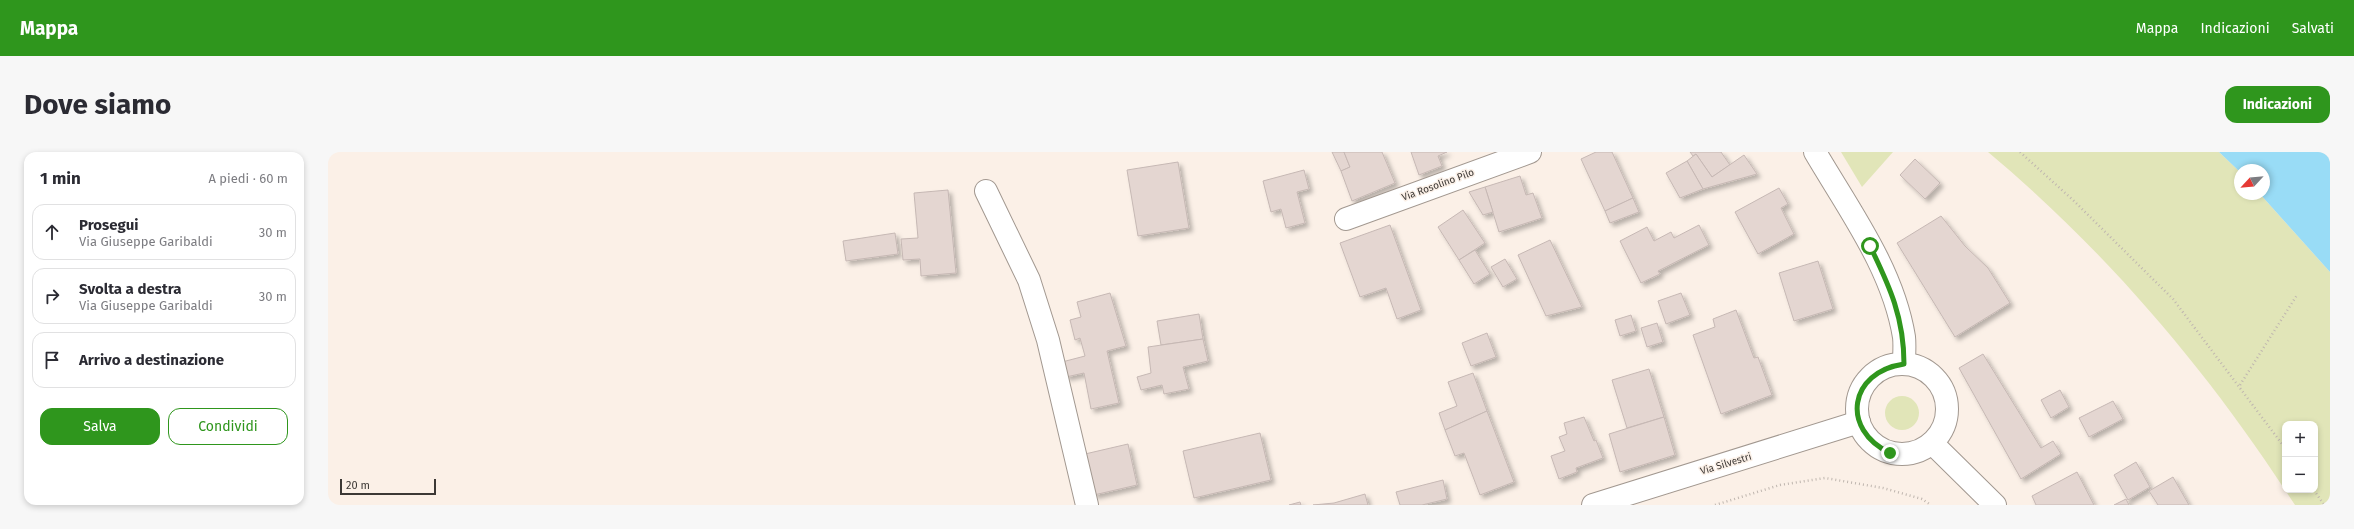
<!DOCTYPE html>
<html lang="it">
<head>
<meta charset="utf-8">
<style>
	:root { --surface:#fff; --page:#f7f7f7; --text:#2b2b33; --muted:#7c7c81; --line:#e1e1e2; --accent:#2f961d }
	body { margin:0; font-family:"Fira Sans",sans-serif; background:var(--page); color:var(--text) }
	.controls { position:absolute; right:12px; bottom:12px; display:grid; overflow:hidden; border-radius:8px; box-shadow:0 2px 6px #0003 }
	.controls button { width:36px; height:36px; display:grid; place-items:center; padding:0; border:0; border-bottom:1px solid var(--line); background:var(--surface); color:var(--text); font:20px sans-serif }
	.compass { position:absolute; left:1906px; top:12px; width:36px; height:36px; border-radius:50%; background:var(--surface); box-shadow:0 2px 6px #0003; rotate:244deg }
	.scale { position:absolute; left:12px; bottom:10px; width:96px; box-sizing:border-box; padding-left:4px; border:2px solid #3c3835; border-top:0; font-size:11px; line-height:14px; white-space:nowrap; color:#3c3835; -webkit-text-stroke:3px #fbf0e7; paint-order:stroke }
	.stop { position:absolute; width:12px; height:12px; margin:-9px; border:3px solid #2f961d; border-radius:50%; background:#fff }
	.stop.end { background:#2f961d; border-color:#fff; box-shadow:0 1px 4px #0008 }
	.list { margin:0; padding:0; list-style:none }
	h2 { display:flex; justify-content:space-between; align-items:center; height:52px; margin:0; padding:0 16px; font-size:17px }
	h2 small { font-size:13px; font-weight:400; color:var(--muted) }
	.list li { display:grid; grid-template-columns:26px 1fr auto; gap:12px; align-items:center; box-sizing:border-box; height:56px; margin:0 8px 8px; padding:0 8px; border:1px solid var(--line); border-radius:12px }
	.list b { display:block; font-size:15px; white-space:nowrap }
	.list p { margin:0; font-size:13px; white-space:nowrap; color:var(--muted) }
	.list em { font-size:13px; font-style:normal; color:var(--muted) }
	.actions { display:flex; gap:8px; padding:12px 16px }
	.actions a { flex:1; padding:9px 0; border:1px solid var(--accent); border-radius:12px; text-align:center; font-size:14px; color:var(--accent) }
	.actions .main { background:var(--accent); color:#fff }
	.icon { flex:none; width:22px; height:22px; fill:none; stroke:currentColor; stroke-width:2; stroke-linecap:round; stroke-linejoin:round }
	.map { position:relative; flex:none; width:2002px; height:353px; overflow:hidden; border-radius:12px }
	header { display:flex; align-items:center; gap:24px; box-sizing:border-box; height:56px; padding:0 20px; background:var(--accent); color:#fff }
	header strong { font-size:19px }
	nav { display:flex; gap:22px; margin-inline-start:auto; font-size:14px }
	.intro { display:flex; align-items:center; justify-content:space-between; box-sizing:border-box; height:96px; padding:0 24px }
	h1 { margin:0; font-size:28px }
	.button { padding:10px 18px; border-radius:12px; background:var(--accent); color:#fff; font-size:14px; font-weight:700 }
	main { display:flex; gap:24px; padding:0 24px }
	aside { flex:1; background:var(--surface); border-radius:12px; box-shadow:0 2px 6px #0003 }
	.map>svg:first-child { display:block }
	.green { fill:#e1e5b8 }
	.water { fill:#99dcf6 }
	.building { fill:#e4d6d1; stroke:#c6b8b4; filter:url(#shadow) }
	.lines { fill:none; stroke-linecap:round; stroke-linejoin:round }
	.minor-casing { stroke:#a29890; stroke-width:24 }
	.secondary-casing { stroke:#a29890; stroke-width:24 }
	.path { stroke:#bfb6af; stroke-width:2.5; stroke-dasharray:1 3; stroke-linecap:butt }
	.minor { stroke:#fff; stroke-width:22 }
	.secondary { stroke:#fff; stroke-width:22 }
	.route { stroke:#2f961d; stroke-width:5 }
	.labels { text-anchor:middle; dominant-baseline:central; stroke-width:3; stroke-linejoin:round; paint-order:stroke }
	.street-label { font-size:10px; fill:#3c3835; stroke:#fbf0e7 }
</style>
</head>
<body>
<header>
<strong>Mappa</strong>
<nav><a>Mappa</a><a>Indicazioni</a><a>Salvati</a></nav>
</header>
<div class="intro"><h1>Dove siamo</h1><a class="button">Indicazioni</a></div>
<main>
<aside>
<h2>1 min<small>A piedi · 60 m</small></h2>
<ul class="list">
<li><svg class="icon" aria-label="ahead" viewBox="0 0 24 24"><path d="M12 20V5M6 11l6-6 6 6"/></svg><div><b>Prosegui</b><p>Via Giuseppe Garibaldi</p></div><em>30 m</em></li>
<li><svg class="icon" aria-label="right" viewBox="0 0 24 24"><path d="M7 20v-9h11M14 6l5 5-5 5"/></svg><div><b>Svolta a destra</b><p>Via Giuseppe Garibaldi</p></div><em>30 m</em></li>
<li><svg class="icon" aria-label="arrive" viewBox="0 0 24 24"><path d="M6 21V4h12l-3 4 3 4H6"/></svg><div><b>Arrivo a destinazione</b></div></li>
</ul>
<div class="actions"><a class="main">Salva</a><a>Condividi</a></div>
</aside>
<div class="map">
<svg width="2002" height="353" viewBox="0 0 2002 353">
	<defs>
		<filter id="shadow"><feDropShadow dx="3.5" dy="3.5" stdDeviation="2" flood-color="#0004"/></filter>
	</defs>
	<rect width="100%" height="100%" fill="#fbf0e7"/>
	<g class="green">
		<path d="M1513,0H1565L1534,35Z"/>
		<path d="M1660,0H1891L1912,20V42H1932L2002,120V353H1967L1957,338H1987V272H1957V338C1876,214 1774,95 1660,0Z"/>
		<circle cx="1574" cy="261" r="17"/>
	</g>
	<path class="water" d="M1891,0H2002V120L1932,42H1936V18H1912V20Z"/>
	<g class="building">
		<path d="M1004,0H1016L1022,15L1013,19Z"/>
		<path d="M1016,0H1054L1067,31L1024,49L1013,19L1022,15Z"/>
		<path d="M1083,0H1119L1110,4L1114,14L1091,23Z"/>
		<path d="M1268,0H1284L1305,46L1277,59L1253,7Z"/>
		<path d="M1362,0H1393L1402,13L1384,25L1368,2L1365,4Z"/>
		<path d="M1368,2L1384,25L1416,3L1429,22L1375,37L1359,9Z"/>
		<path d="M1587,7L1612,31L1597,47L1572,23Z"/>
		<path d="M1359,9L1375,37L1352,46L1338,21Z"/>
		<path d="M850,10L861,76L810,84L799,18Z"/>
		<path d="M976,18L981,37L969,40L977,71L958,76L953,57L943,60L935,29Z"/>
		<path d="M1192,24L1198,43L1205,41L1214,66L1171,80L1157,35Z"/>
		<path d="M1157,35L1165,60L1155,63L1141,40Z"/>
		<path d="M1451,36L1460,52L1453,56L1466,82L1430,102L1407,60Z"/>
		<path d="M620,38L628,121L593,124L592,107L575,108L573,87L590,86L586,41Z"/>
		<path d="M1305,46L1311,60L1282,71L1277,59Z"/>
		<path d="M1135,58L1157,91L1131,108L1110,75Z"/>
		<path d="M1613,64L1637,94L1660,116L1682,151L1627,185L1569,91Z"/>
		<path d="M1062,73L1093,158L1069,167L1058,136L1032,145L1012,91Z"/>
		<path d="M1371,73L1381,93L1330,119L1332,122L1313,131L1292,89L1319,75L1326,89L1343,80L1346,86Z"/>
		<path d="M567,81L570,102L518,109L515,89Z"/>
		<path d="M1222,88L1254,155L1218,164L1190,103Z"/>
		<path d="M1147,98L1162,122L1146,132L1131,108Z"/>
		<path d="M1177,107L1189,127L1175,135L1163,115Z"/>
		<path d="M1490,109L1505,157L1466,169L1451,121Z"/>
		<path d="M782,141L798,194L779,199L791,251L763,257L756,221L738,225L734,210L757,204L752,186L747,188L742,168L753,165L749,150Z"/>
		<path d="M1353,141L1362,163L1338,172L1330,149Z"/>
		<path d="M1408,158L1426,206L1430,205L1444,243L1393,262L1365,183L1387,175L1385,167Z"/>
		<path d="M871,162L875,187L833,193L829,169Z"/>
		<path d="M1303,163L1308,179L1292,184L1287,168Z"/>
		<path d="M1329,171L1335,190L1319,195L1313,176Z"/>
		<path d="M1159,181L1168,205L1143,214L1134,191Z"/>
		<path d="M875,187L880,209L855,215L861,237L836,242L834,233L813,238L809,225L823,221L820,195Z"/>
		<path d="M1655,202L1713,296L1725,289L1733,302L1693,327L1631,216Z"/>
		<path d="M1321,217L1336,265L1299,276L1284,228Z"/>
		<path d="M1145,221L1159,259L1117,278L1111,261L1129,254L1120,230Z"/>
		<path d="M1732,238L1741,255L1723,266L1713,248Z"/>
		<path d="M1785,249L1795,267L1761,285L1751,266Z"/>
		<path d="M1159,259L1186,330L1152,343L1136,301L1127,304L1117,278Z"/>
		<path d="M1256,265L1266,289L1268,288L1275,306L1248,316L1249,320L1231,327L1223,304L1237,299L1231,285L1239,282L1236,271Z"/>
		<path d="M1336,265L1347,303L1292,320L1281,282Z"/>
		<path d="M932,281L943,328L866,346L855,299Z"/>
		<path d="M800,292L809,333L766,343L757,302Z"/>
		<path d="M1808,310L1822,335L1800,348L1786,323Z"/>
		<path d="M1749,320L1766,353H1708L1704,344Z"/>
		<path d="M1845,325L1861,353H1830L1821,339Z"/>
		<path d="M1115,328L1119,347L1094,353H1072L1068,340Z"/>
		<path d="M1037,342L1040,353H985L1006,351Z"/>
		<path d="M1798,347L1801,353H1786Z"/>
		<path d="M972,350L973,353H961Z"/>
	</g>
	<g class="lines">
		<g class="minor-casing">
			<g id="minor">
				<path d="M658,39L701,128L720,188L759,353"/>
				<path d="M1018,67L1202,0"/>
				<path d="M1265,353L1531,270"/>
			</g>
		</g>
		<g class="secondary-casing">
			<g id="secondary">
				<path d="M1487,0C1521,58 1565,117 1576,185C1577,193 1576,203 1576,212"/>
				<circle cx="1574" cy="257" r="45"/>
				<path d="M1604,291L1667,353"/>
			</g>
		</g>
		<g class="path">
			<path d="M1692,0L1746,49L1845,147L1957,296"/>
			<path d="M1912,233L1969,143"/>
			<path d="M1986,338L1996,353"/>
			<path d="M1387,353L1452,333L1497,326L1555,336L1594,347L1603,353"/>
		</g>
		<use href="#minor" class="minor"/>
		<use href="#secondary" class="secondary"/>
	</g>
	<g class="lines">
		<path class="route" d="M1542,94C1562,135 1576,166 1576,212C1521,220 1512,277 1562,301"/>
	</g>
	<g class="labels">
		<g class="street-label">
			<text transform="translate(1110 33) rotate(-20)">Via Rosolino Pilo</text>
			<text transform="translate(1398 312) rotate(-17)">Via Silvestri</text>
		</g>
	</g>
</svg>
<div class="controls">
<button>+</button>
<button>−</button>
</div>
<svg class="compass" viewBox="-18 -18 36 36"><path d="M0-13l5 13h-10z" fill="#e53935"/><path d="M0 13l5-13h-10z" fill="#7c7c81"/></svg>
<div class="scale">20 m</div>
<div class="stop" style="left:1542px;top:94px"></div>
<div class="stop end" style="left:1562px;top:301px"></div>
</div>
</main>
</body>
</html>
